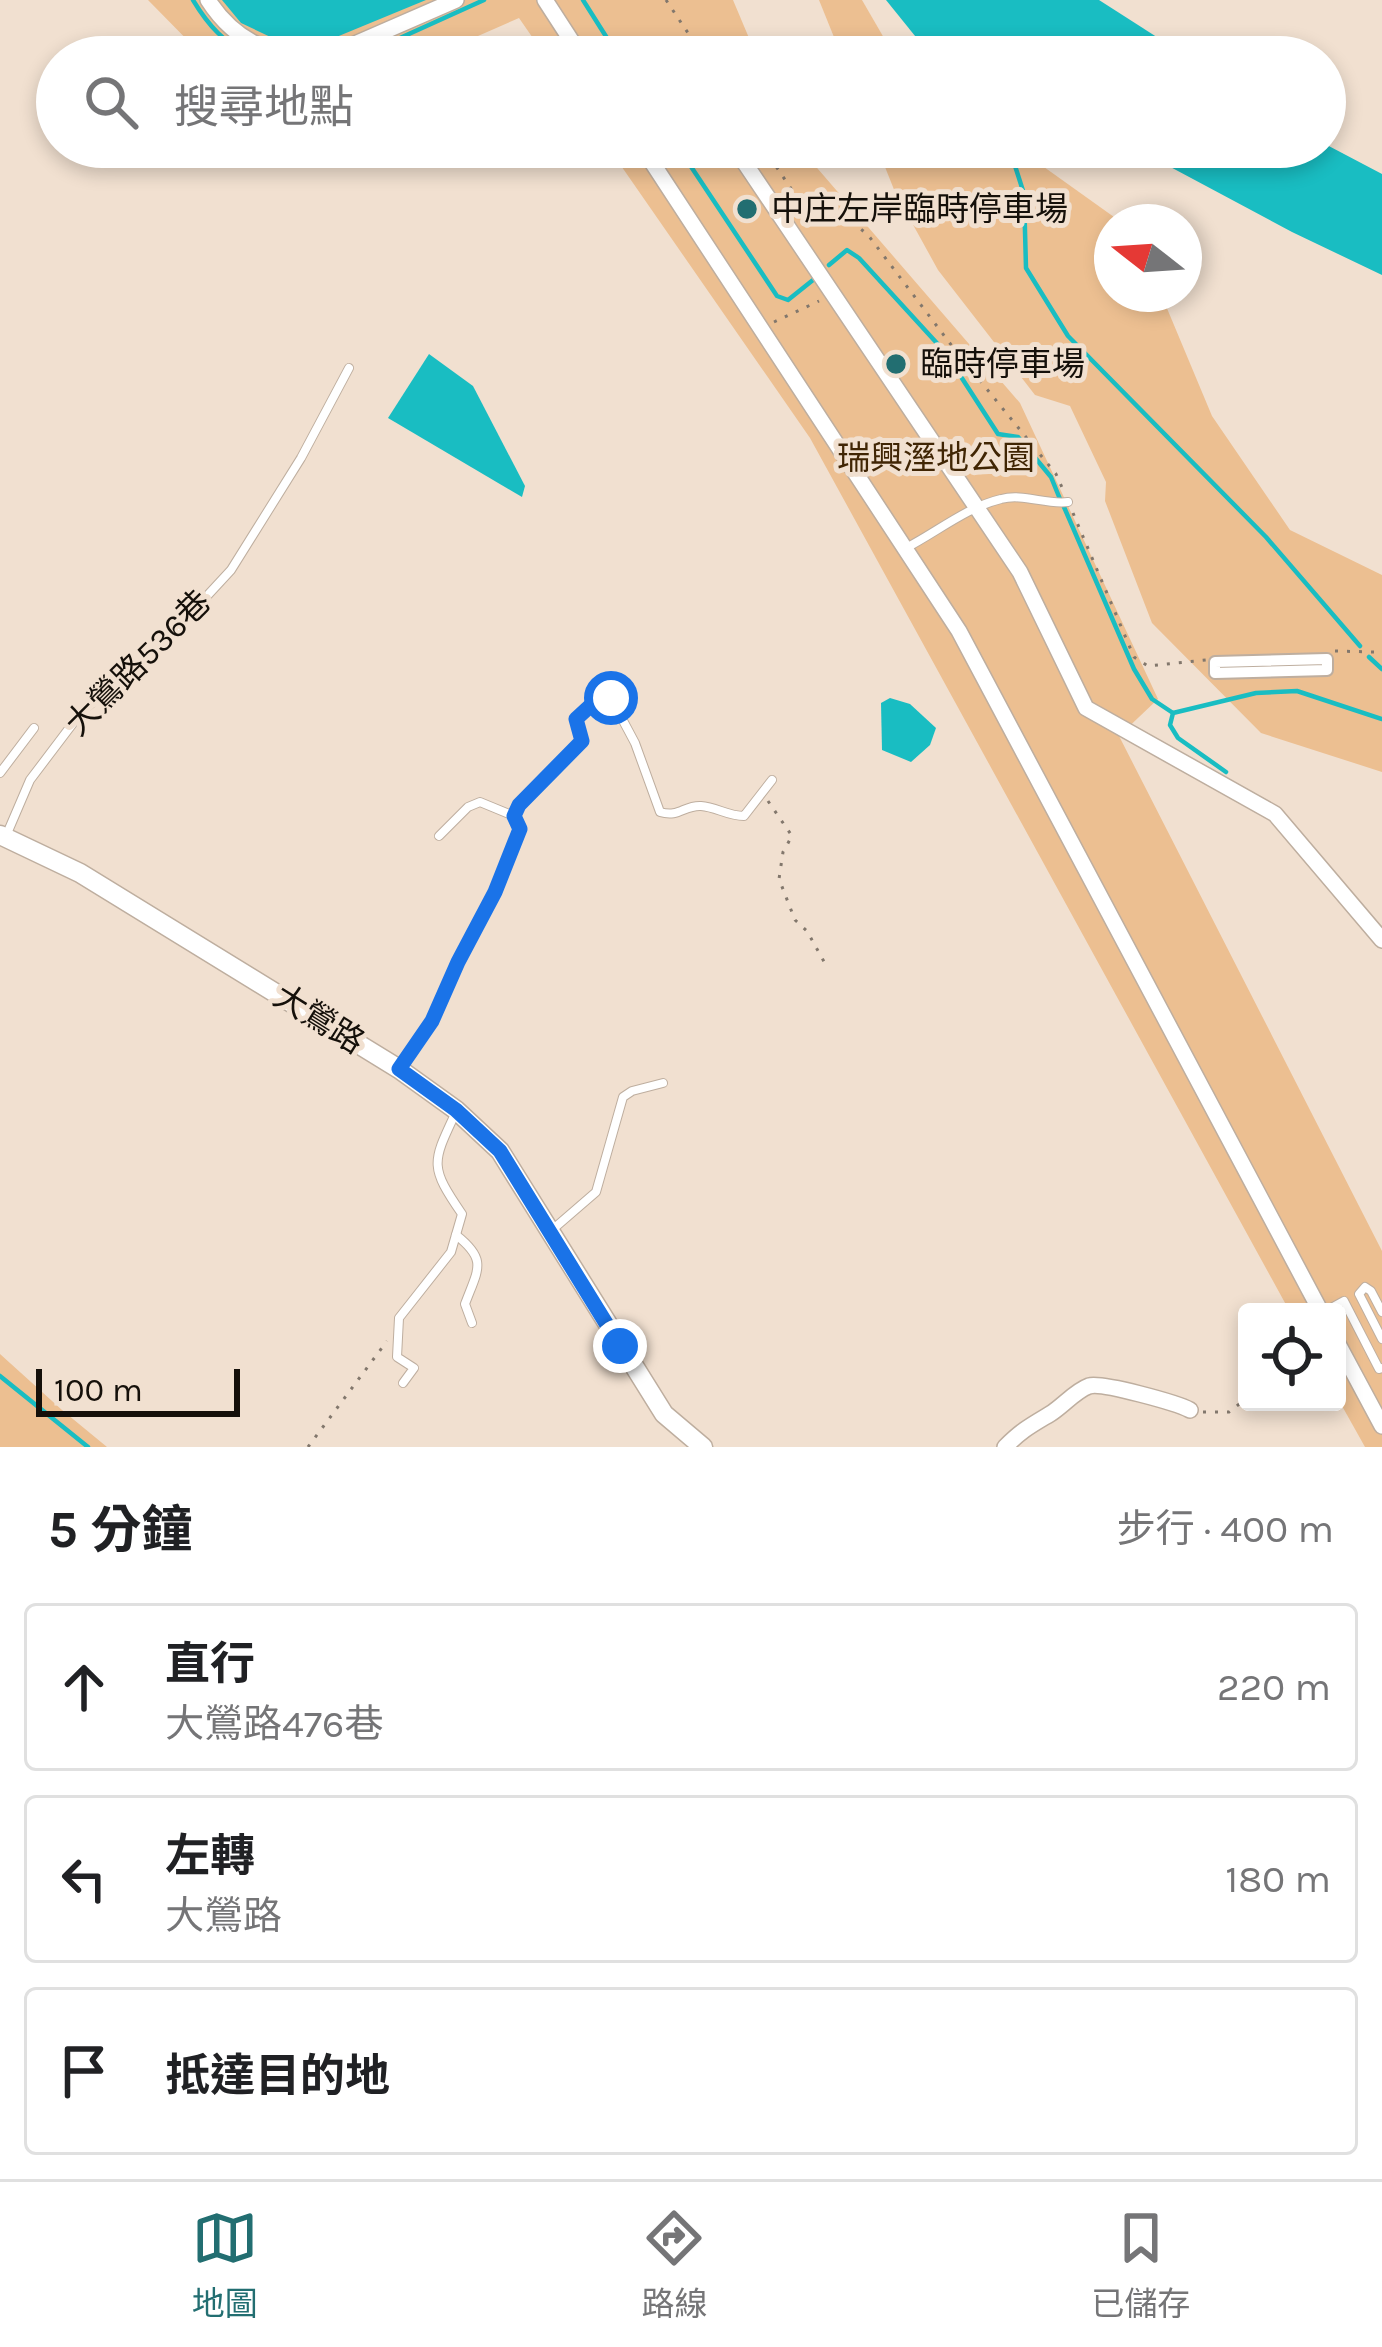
<!DOCTYPE html>
<html lang="zh-TW">
<head>
<meta charset="utf-8">
<style>
	:root { --surface:#fff; --page:#f2f2f2; --text:#202124; --muted:#757577; --line:#e0e0e0; --accent:#226e71 }
	body { margin:0; font-family:Karla,"Noto Sans TC",sans-serif; background:var(--page); color:var(--text) }
	.controls { position:absolute; right:36px; bottom:36px; display:grid; overflow:hidden; border-radius:12px; box-shadow:0 6px 18px #0003 }
	.controls button { width:108px; height:108px; display:grid; place-items:center; padding:0; border:0; border-bottom:3px solid var(--line); background:var(--surface); color:var(--text); font:60px sans-serif }
	.compass { position:absolute; left:1094px; top:204px; width:108px; height:108px; border-radius:50%; background:var(--surface); box-shadow:0 6px 18px #0003; rotate:287deg }
	.scale { position:absolute; left:36px; bottom:30px; width:204px; box-sizing:border-box; padding-left:12px; border:6px solid #15100a; border-top:0; font-size:33px; line-height:42px; white-space:nowrap; color:#15100a; -webkit-text-stroke:9px #f1e0d0; paint-order:stroke }
	.stop { position:absolute; width:36px; height:36px; margin:-27px; border:9px solid #1a73e8; border-radius:50%; background:#fff }
	.stop.end { background:#1a73e8; border-color:#fff; box-shadow:0 3px 12px #0008 }
	.list { margin:0; padding:0; list-style:none }
	h2 { display:flex; justify-content:space-between; align-items:center; height:156px; margin:0; padding:0 48px; font-size:51px }
	h2 small { font-size:39px; font-weight:400; color:var(--muted) }
	.list li { display:grid; grid-template-columns:78px 1fr auto; gap:36px; align-items:center; box-sizing:border-box; height:168px; margin:0 24px 24px; padding:0 24px; border:3px solid var(--line); border-radius:12px }
	.list b { display:block; font-size:45px; white-space:nowrap }
	.list p { margin:0; font-size:39px; white-space:nowrap; color:var(--muted) }
	.list em { font-size:39px; font-style:normal; color:var(--muted) }
	.icon { flex:none; width:66px; height:66px; fill:none; stroke:currentColor; stroke-width:2; stroke-linecap:round; stroke-linejoin:round }
	.map { position:relative; flex:none; width:1382px; height:1447px; overflow:hidden }
	.search { position:absolute; background:var(--surface); box-shadow:0 6px 18px #0003; left:36px; right:36px; top:36px; height:132px; display:flex; align-items:center; gap:30px; box-sizing:border-box; padding:0 42px; border-radius:66px; color:var(--muted); font-size:45px }
	.sheet { height:732px; background:var(--surface) }
	nav { display:flex; justify-content:space-around; align-items:center; box-sizing:border-box; height:168px; border-top:3px solid var(--line); background:var(--surface); font-size:33px; color:var(--muted) }
	nav a { display:grid; justify-items:center; gap:6px }
	nav .on { color:var(--accent) }
	.map>svg:first-child { display:block }
	.green { fill:#ecbf91 }
	.water { fill:#19bdc2 }
	.lines { fill:none; stroke-linecap:round; stroke-linejoin:round }
	.stream { stroke:#19bdc2; stroke-width:4.5 }
	.service-casing { stroke:#beae9f; stroke-width:10 }
	.pedestrian-casing { stroke:#beae9f; stroke-width:14 }
	.minor-casing { stroke:#beae9f; stroke-width:18 }
	.tertiary-casing { stroke:#beae9f; stroke-width:21 }
	.path { stroke:#82776c; stroke-width:3; stroke-dasharray:3 9; stroke-linecap:butt }
	.service { stroke:#fff; stroke-width:8 }
	.pedestrian { stroke:#fff; stroke-width:10 }
	.minor { stroke:#fff; stroke-width:15 }
	.tertiary { stroke:#fff; stroke-width:18 }
	.route { stroke:#1a73e8; stroke-width:15 }
	.poi-dot { fill:#226e71; stroke:#f1e0d0; stroke-width:4.5 }
	.labels { text-anchor:middle; dominant-baseline:central; stroke-width:10; stroke-linejoin:round; paint-order:stroke }
	.poi-label { font-size:33px; fill:#15100a; stroke:#f1e0d0; text-anchor:start }
	.park-label { font-size:33px; fill:#402504; stroke:#f1e0d0 }
	.street-label { font-size:33px; fill:#15100a; stroke:#f1e0d0 }
</style>
</head>
<body>
<div class="map">
<svg width="1382" height="1447" viewBox="0 0 1382 1447">
	<rect width="100%" height="100%" fill="#f1e0d0"/>
	<g class="green">
		<path d="M148,0H733L757,57H546L519,18L430,57H204Z"/>
		<path d="M819,0H862L895,57H842Z"/>
		<path d="M608,147H799L1020,403L1158,699L1119,736L1382,1251V1447H1365L1337,1397V1312H1290L810,438Z"/>
		<path d="M877,147H1016L1121,222H1112V294H1161L1212,416L1290,530L1382,575V772L1261,733L1152,623L1105,501L1106,482L1070,406L1035,395L938,270L895,192Z"/>
		<path d="M0,1354L62,1410L107,1447H0Z"/>
	</g>
	<g class="water">
		<path d="M222,0H426L317,45L279,41L241,23Z"/>
		<path d="M886,0H1099L1188,57H932Z"/>
		<path d="M1325,144L1382,174V275L1292,232L1133,147H1325Z"/>
		<path d="M429,354L473,386L525,486L522,497L388,418Z"/>
		<path d="M890,698L910,704L936,728L930,745L911,762L882,750L881,703Z"/>
	</g>
	<g class="lines">
		<g class="stream">
			<path d="M193,0C208,25 225,44 252,57"/>
			<path d="M583,0L619,57"/>
			<path d="M358,57L484,0"/>
			<path d="M678,147L777,296L788,300L813,280"/>
			<path d="M1009,147L1024,194L1026,268L1068,336L1266,537L1360,646"/>
			<path d="M829,265L847,250L859,258L945,352L998,434L1018,437L1051,477L1060,499"/>
			<path d="M1064,507L1134,669L1152,699L1173,713L1256,693L1297,691L1382,719"/>
			<path d="M1369,657L1382,669"/>
			<path d="M1173,713L1170,725L1178,738L1226,772"/>
			<path d="M0,1376L88,1447"/>
		</g>
		<g class="service-casing">
			<g id="service">
				<path d="M906,548C937,532 967,507 1001,499C1023,493 1046,505 1068,502"/>
				<path d="M0,773L34,728"/>
				<path d="M6,836L30,780L83,710L156,651L231,570L301,458L349,368"/>
				<path d="M439,836L468,807L480,802L514,816"/>
				<path d="M400,1068L432,1021L458,961L495,892L520,829L514,816L519,805L582,741L576,719L601,696L611,698L635,743L660,812C679,818 684,805 701,806C716,807 728,816 744,816L772,780"/>
				<path d="M552,1230L596,1192L623,1097L632,1091L663,1083"/>
				<path d="M456,1235C488,1260 478,1269 465,1304L472,1323"/>
				<path d="M1324,1312L1344,1301L1379,1369L1382,1368"/>
				<path d="M1382,1312L1371,1291L1365,1287L1359,1294L1382,1339"/>
				<path d="M403,1383L414,1368L397,1357L399,1318L451,1252L462,1214C429,1166 432,1163 456,1112"/>
			</g>
		</g>
		<g class="pedestrian-casing">
			<path id="pedestrian" d="M1327,659V670L1215,673V662Z"/>
		</g>
		<g class="minor-casing">
			<g id="minor">
				<path d="M208,0C231,36 263,54 305,57"/>
				<path d="M545,0L582,57"/>
				<path d="M308,57L339,51L456,0"/>
				<path d="M642,147L959,631L1321,1312"/>
				<path d="M734,147L1020,572L1086,708L1275,814L1382,940"/>
				<path d="M1337,1342L1382,1426"/>
				<path d="M1005,1447C1022,1430 1030,1426 1050,1414C1063,1406 1075,1391 1089,1386C1102,1382 1177,1403 1190,1410"/>
			</g>
		</g>
		<g class="tertiary-casing">
			<path id="tertiary" d="M0,835L80,873L399,1069L456,1110L500,1151L664,1414L703,1447"/>
		</g>
		<g class="path">
			<path d="M666,0L704,57"/>
			<path d="M763,147L794,193L856,225L868,235L955,350L1056,474L1065,494"/>
			<path d="M774,322L819,301"/>
			<path d="M1073,513L1134,657L1148,666L1206,660"/>
			<path d="M1335,651L1374,652L1382,656"/>
			<path d="M768,801L792,836L783,852L779,879L795,920L807,931L827,967"/>
			<path d="M1203,1412H1229L1247,1398"/>
			<path d="M308,1447L387,1341"/>
		</g>
		<use href="#service" class="service"/>
		<use href="#pedestrian" class="pedestrian"/>
		<use href="#minor" class="minor"/>
		<use href="#tertiary" class="tertiary"/>
	</g>
	<g class="lines">
		<path class="route" d="M611,698L601,696L576,719L582,741L519,805L514,816L520,829L495,892L458,962L432,1021L399,1069L456,1110L500,1151L620,1346"/>
	</g>
	<g class="poi-dot">
		<circle cx="747" cy="209" r="12"/>
		<circle cx="896" cy="364" r="12"/>
	</g>
	<g class="labels">
		<g class="poi-label">
			<text x="771" y="209">中庄左岸臨時停車場</text>
			<text x="920" y="364">臨時停車場</text>
		</g>
		<g class="park-label">
			<text x="936" y="458">瑞興溼地公園</text>
		</g>
		<g class="street-label">
			<text transform="translate(138 663) rotate(-45)">大鶯路536巷</text>
			<text transform="translate(319 1019) rotate(32)">大鶯路</text>
		</g>
	</g>
</svg>
<div class="controls">
<button><svg class="icon" aria-label="locate" viewBox="0 0 24 24"><circle cx="12" cy="12" r="6"/><path d="M12 2v4M12 18v4M2 12h4M18 12h4"/></svg></button>
</div>
<svg class="compass" viewBox="-18 -18 36 36"><path d="M0-13l5 13h-10z" fill="#e53935"/><path d="M0 13l5-13h-10z" fill="#757577"/></svg>
<div class="scale">100 m</div>
<div class="stop" style="left:611px;top:698px"></div>
<div class="stop end" style="left:620px;top:1346px"></div>
<div class="search"><svg class="icon" aria-label="search" viewBox="0 0 24 24"><circle cx="10" cy="10" r="6"/><path d="M15 15l6 6"/></svg>搜尋地點</div>
</div>
<section class="sheet">
<h2>5 分鐘<small>步行 · 400 m</small></h2>
<ul class="list">
<li><svg class="icon" aria-label="ahead" viewBox="0 0 24 24"><path d="M12 20V5M6 11l6-6 6 6"/></svg><div><b>直行</b><p>大鶯路476巷</p></div><em>220 m</em></li>
<li><svg class="icon" aria-label="left" viewBox="0 0 24 24"><path d="M17 20v-9H6M10 6l-5 5 5 5"/></svg><div><b>左轉</b><p>大鶯路</p></div><em>180 m</em></li>
<li><svg class="icon" aria-label="arrive" viewBox="0 0 24 24"><path d="M6 21V4h12l-3 4 3 4H6"/></svg><div><b>抵達目的地</b></div></li>
</ul>
</section>
<nav>
<a class="on"><svg class="icon" aria-label="map" viewBox="0 0 24 24"><path d="M3 6l6-2 6 2 6-2v14l-6 2-6-2-6 2zM9 4v14M15 6v14"/></svg>地圖</a>
<a><svg class="icon" aria-label="directions" viewBox="0 0 24 24"><path d="M12 3l9 9-9 9-9-9zM9 14v-3h6M13 9l2 2-2 2"/></svg>路線</a>
<a><svg class="icon" aria-label="saved" viewBox="0 0 24 24"><path d="M7 4h10v16l-5-4-5 4z"/></svg>已儲存</a>
</nav>
</body>
</html>
